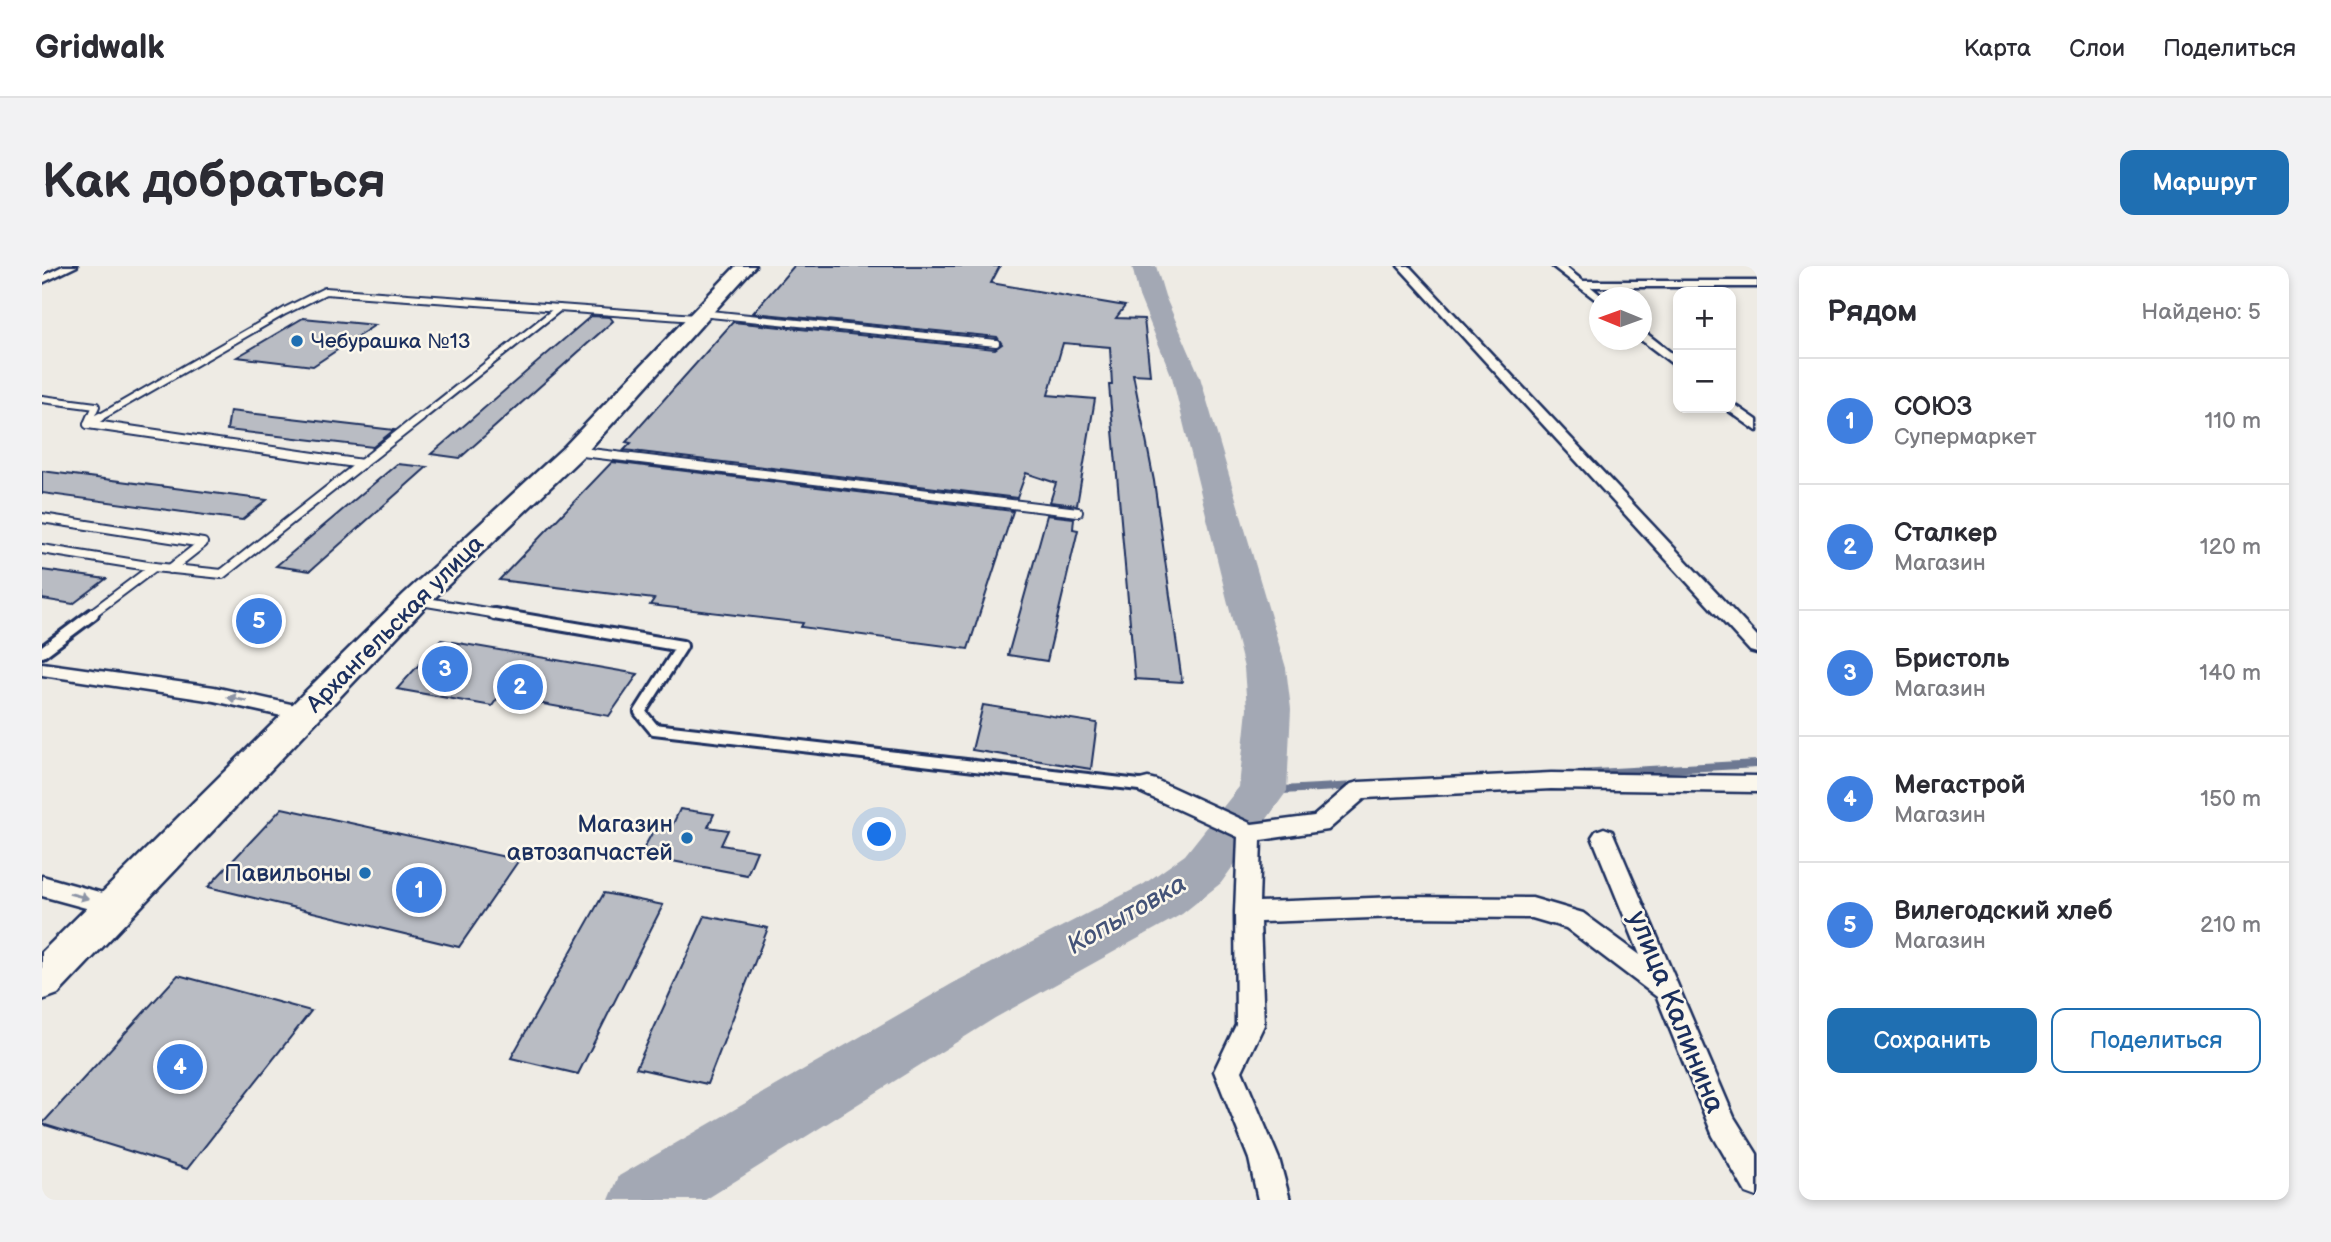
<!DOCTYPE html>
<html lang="ru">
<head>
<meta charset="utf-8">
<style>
	:root { --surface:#fff; --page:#f2f2f3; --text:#2b2b33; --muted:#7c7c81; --line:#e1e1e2; --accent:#1f6fb2 }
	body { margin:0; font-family:"Balsamiq Sans",sans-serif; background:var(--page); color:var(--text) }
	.controls { position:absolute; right:21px; top:21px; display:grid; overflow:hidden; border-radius:14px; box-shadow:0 4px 10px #0003 }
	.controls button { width:63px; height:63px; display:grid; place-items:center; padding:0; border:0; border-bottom:2px solid var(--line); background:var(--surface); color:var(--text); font:35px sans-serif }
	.compass { position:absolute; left:1547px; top:21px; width:63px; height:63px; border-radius:50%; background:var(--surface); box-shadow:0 4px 10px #0003; rotate:271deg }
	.you { position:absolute; left:838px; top:569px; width:24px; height:24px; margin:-18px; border:5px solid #fff; border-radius:50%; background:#1a73e8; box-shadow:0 0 0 10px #1a73e833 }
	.badge { display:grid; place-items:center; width:46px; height:46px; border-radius:50%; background:var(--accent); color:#fff; font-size:23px; font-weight:700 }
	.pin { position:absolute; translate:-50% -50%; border:4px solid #fff; box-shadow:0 2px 7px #0006 }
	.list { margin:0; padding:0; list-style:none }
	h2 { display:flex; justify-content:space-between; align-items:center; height:91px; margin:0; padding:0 28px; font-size:30px }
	h2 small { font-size:23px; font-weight:400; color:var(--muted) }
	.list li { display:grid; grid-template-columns:46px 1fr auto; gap:21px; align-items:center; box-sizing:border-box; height:126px; padding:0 28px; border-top:2px solid var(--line) }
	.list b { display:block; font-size:26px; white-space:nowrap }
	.list p { margin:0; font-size:23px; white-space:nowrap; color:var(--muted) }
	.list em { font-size:23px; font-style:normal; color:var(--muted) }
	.actions { display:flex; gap:14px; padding:21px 28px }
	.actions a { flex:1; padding:16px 0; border:2px solid var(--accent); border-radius:14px; text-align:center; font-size:24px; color:var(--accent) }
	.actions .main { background:var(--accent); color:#fff }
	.map { position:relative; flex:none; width:1715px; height:934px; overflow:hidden; border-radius:14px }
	header { display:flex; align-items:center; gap:42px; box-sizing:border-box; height:98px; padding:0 35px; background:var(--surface); border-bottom:2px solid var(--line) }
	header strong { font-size:33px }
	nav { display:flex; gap:38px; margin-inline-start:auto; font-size:24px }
	.intro { display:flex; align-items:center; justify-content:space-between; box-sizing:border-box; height:168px; padding:0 42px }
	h1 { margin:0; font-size:49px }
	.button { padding:18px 32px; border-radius:14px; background:var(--accent); color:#fff; font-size:24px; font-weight:700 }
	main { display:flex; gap:42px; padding:0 42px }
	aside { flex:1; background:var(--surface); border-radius:14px; box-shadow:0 4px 10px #0003 }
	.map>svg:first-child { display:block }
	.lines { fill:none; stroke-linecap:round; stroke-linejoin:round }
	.stream { stroke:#6d7892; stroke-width:8 }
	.river { fill:#a3a8b4; fill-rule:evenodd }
	.building { fill:#b9bcc3; stroke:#1b2f5e; stroke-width:2 }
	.service-far2-casing { stroke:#1b2f5e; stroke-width:10 }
	.service-far1-casing { stroke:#1b2f5e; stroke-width:12 }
	.service-casing { stroke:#1b2f5e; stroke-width:16 }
	.minor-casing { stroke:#1b2f5e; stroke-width:5 }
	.primary-casing { stroke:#1b2f5e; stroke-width:5 }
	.service-far2 { stroke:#fbf7ec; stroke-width:6 }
	.service-far1 { stroke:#fbf7ec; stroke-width:8 }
	.service { stroke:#fbf7ec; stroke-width:10 }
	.minor { fill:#fbf7ec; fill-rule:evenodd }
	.primary { fill:#fbf7ec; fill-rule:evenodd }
	.oneway { fill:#8b93a5 }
	.poi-dot { fill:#1f6fb2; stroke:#fbf7ec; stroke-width:2.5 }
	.labels { text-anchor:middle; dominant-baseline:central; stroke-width:5; stroke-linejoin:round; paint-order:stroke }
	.far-poi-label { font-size:21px; fill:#1b2f5e; stroke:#fbf7ec; text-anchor:start }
	.street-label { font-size:24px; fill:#1b2f5e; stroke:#fbf7ec }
	.poi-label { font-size:24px; fill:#1b2f5e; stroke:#fbf7ec; text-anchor:end }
	.water-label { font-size:26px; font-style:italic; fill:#445378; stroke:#fbf7ec }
	.near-street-label { font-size:28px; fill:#1b2f5e; stroke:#fbf7ec }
</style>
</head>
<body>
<header>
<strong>Gridwalk</strong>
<nav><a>Карта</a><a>Слои</a><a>Поделиться</a></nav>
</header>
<div class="intro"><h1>Как добраться</h1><a class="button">Маршрут</a></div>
<main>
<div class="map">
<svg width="1715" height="934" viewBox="0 0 1715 934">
	<rect width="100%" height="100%" fill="#eeebe4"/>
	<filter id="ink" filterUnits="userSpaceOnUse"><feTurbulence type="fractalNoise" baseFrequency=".0143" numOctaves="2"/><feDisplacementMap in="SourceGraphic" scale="14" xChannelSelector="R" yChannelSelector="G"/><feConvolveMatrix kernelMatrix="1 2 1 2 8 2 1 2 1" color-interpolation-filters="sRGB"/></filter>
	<g filter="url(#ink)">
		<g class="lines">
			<g class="stream">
				<path d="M1536,508L1715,498"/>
				<path d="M1221,525L1314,520"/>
			</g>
			<path class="river" d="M1090,0H1114L1123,30L1158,111L1244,402L1249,443L1245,525L1179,617L1140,648L953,752L663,934H567L577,910L913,716L1102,618L1143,589L1197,521L1205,443L1202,402L1130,111L1097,30Z"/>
		</g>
		<g class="building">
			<path d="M752,0H958L949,17L1083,40L1074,52L1102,53L1108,109L1091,108L1112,215L1140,416L1093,413L1067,119H1070L1068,81L1021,77L1006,129L1053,133L1035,239L1008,236L1014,217L984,207L975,232L582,184L589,177L584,176L691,56L953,83L960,78L955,71L711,47Z"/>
			<path d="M549,50L568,51L571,55L418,192L389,188Z"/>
			<path d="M261,52L333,59L271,100L195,91Z"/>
			<path d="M188,145L352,164L331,181L185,164Z"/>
			<path d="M570,196L971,245L926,383L759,361L761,357L608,339L612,333L457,314Z"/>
			<path d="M355,198L385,201L268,305L234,300Z"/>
			<path d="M0,205L225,234L200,254L0,227Z"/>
			<path d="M1005,249L1032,252L1031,263L1036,264L1005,395L966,389Z"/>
			<path d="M0,304L64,313L31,338L0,333Z"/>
			<path d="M399,374L596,408L567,450L457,430L450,440L355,423Z"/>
			<path d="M941,439L1055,457L1049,503L930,484Z"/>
			<path d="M240,542L477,594L417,681L166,621Z"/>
			<path d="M638,543L672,548L666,561L686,564L679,579L715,585L705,609L598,589L615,558L630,560Z"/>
			<path d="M562,627L621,639L536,808L469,792Z"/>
			<path d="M663,650L726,662L665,818L594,802Z"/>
			<path d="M136,709L269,745L145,903L0,858Z"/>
		</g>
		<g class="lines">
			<g class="service-far2-casing">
				<g id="service-far2">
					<path d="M658,47L954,77"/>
					<path d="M0,133L54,140L48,153"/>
					<path d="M55,153L243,45L283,25L517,42"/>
					<path d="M377,153L517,42L653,52"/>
				</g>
			</g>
			<g class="service-far1-casing">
				<g id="service-far1">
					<path d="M49,151L46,158L320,198"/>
					<path d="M46,158L58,151"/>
					<path d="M532,185L1036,246"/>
					<path d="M0,252L161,277L128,303"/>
					<path d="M0,283L112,301"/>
					<path d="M373,334L462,349"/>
					<path d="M48,349L112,301L180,308L379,151"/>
				</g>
			</g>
			<g class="service-casing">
				<g id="service">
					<path d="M452,348L640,380L598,446L612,463L1106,520"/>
					<path d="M0,386L51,348"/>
				</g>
			</g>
			<g class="minor-casing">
				<g id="minor">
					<path d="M21,0H35L0,17V10Z"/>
					<path d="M1356,0H1367L1715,370V387L1708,385Z"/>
					<path d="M1510,0H1522L1541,15H1715V21H1549L1562,32H1558V37Z"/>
					<path d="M1600,64L1636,92V102L1599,74Z"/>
					<path d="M1689,136L1715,154V165L1684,143L1689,142Z"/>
					<path d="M0,397L172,421L262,441L269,443L272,448L269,453L262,455L172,435L0,409Z"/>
					<path d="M1509,507L1715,510V526L1509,523L1323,532L1286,564L1219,574L1217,636L1357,631L1490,632L1541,647L1598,689L1550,571L1554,565L1562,562L1570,565L1692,851L1715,888V931L1704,927L1671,870L1615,731L1524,662L1490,652L1357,651L1218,656L1222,759L1200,805L1237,893L1248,934H1216L1207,893L1172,805L1194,759L1193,646L1196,571L1098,526L1095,520L1098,514L1106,512L1114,514L1210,558L1272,550L1309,518L1317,516Z"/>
					<path d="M0,610L82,633L85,640L82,647L73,650L0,630Z"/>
				</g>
			</g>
			<g class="primary-casing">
				<path id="primary" d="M694,0H713L541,190L384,340L16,728L0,734V686L362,328L523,180Z"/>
			</g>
			<use href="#service-far2" class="service-far2"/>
			<use href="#service-far1" class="service-far1"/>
			<use href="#service" class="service"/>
			<use href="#minor" class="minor"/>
			<use href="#primary" class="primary"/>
		</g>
		<defs><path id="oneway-solid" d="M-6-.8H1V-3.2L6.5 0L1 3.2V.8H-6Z" transform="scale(1.75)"/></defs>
		<g class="oneway">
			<use href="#oneway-solid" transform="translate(195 433) rotate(-168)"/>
			<use href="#oneway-solid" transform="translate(37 630) rotate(15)"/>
		</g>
	</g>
	<g class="poi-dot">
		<circle cx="255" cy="75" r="7"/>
		<circle cx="645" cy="572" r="7"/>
		<circle cx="323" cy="607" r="7"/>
	</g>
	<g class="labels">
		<g class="far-poi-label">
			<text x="269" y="75">Чебурашка №13</text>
		</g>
		<g class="street-label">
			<text transform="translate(353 358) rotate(-45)">Архангельская улица</text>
		</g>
		<g class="poi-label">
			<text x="631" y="558">Магазин<tspan x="631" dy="28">автозапчастей</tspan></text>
			<text x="309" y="607">Павильоны</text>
		</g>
		<g class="water-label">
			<text transform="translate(1085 649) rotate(-30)">Копытовка</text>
		</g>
		<g class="near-street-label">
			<text transform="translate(1634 746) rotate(68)">улица Калинина</text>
		</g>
	</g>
</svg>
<div class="controls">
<button>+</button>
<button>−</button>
</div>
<svg class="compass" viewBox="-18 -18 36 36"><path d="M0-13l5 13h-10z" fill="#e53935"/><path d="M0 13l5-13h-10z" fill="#7c7c81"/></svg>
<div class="you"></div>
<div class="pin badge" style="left:377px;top:624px;background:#3f7fe0">1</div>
<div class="pin badge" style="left:478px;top:421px;background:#3f7fe0">2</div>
<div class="pin badge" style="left:403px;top:403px;background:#3f7fe0">3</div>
<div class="pin badge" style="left:138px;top:801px;background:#3f7fe0">4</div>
<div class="pin badge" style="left:217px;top:355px;background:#3f7fe0">5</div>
</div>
<aside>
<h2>Рядом<small>Найдено: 5</small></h2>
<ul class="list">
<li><span class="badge" style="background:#3f7fe0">1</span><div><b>СОЮЗ</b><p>Супермаркет</p></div><em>110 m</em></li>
<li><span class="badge" style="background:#3f7fe0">2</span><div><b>Сталкер</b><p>Магазин</p></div><em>120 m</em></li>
<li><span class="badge" style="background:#3f7fe0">3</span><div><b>Бристоль</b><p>Магазин</p></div><em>140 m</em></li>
<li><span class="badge" style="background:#3f7fe0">4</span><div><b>Мегастрой</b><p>Магазин</p></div><em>150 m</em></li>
<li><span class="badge" style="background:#3f7fe0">5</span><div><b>Вилегодский хлеб</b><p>Магазин</p></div><em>210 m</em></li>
</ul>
<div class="actions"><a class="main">Сохранить</a><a>Поделиться</a></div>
</aside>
</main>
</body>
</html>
